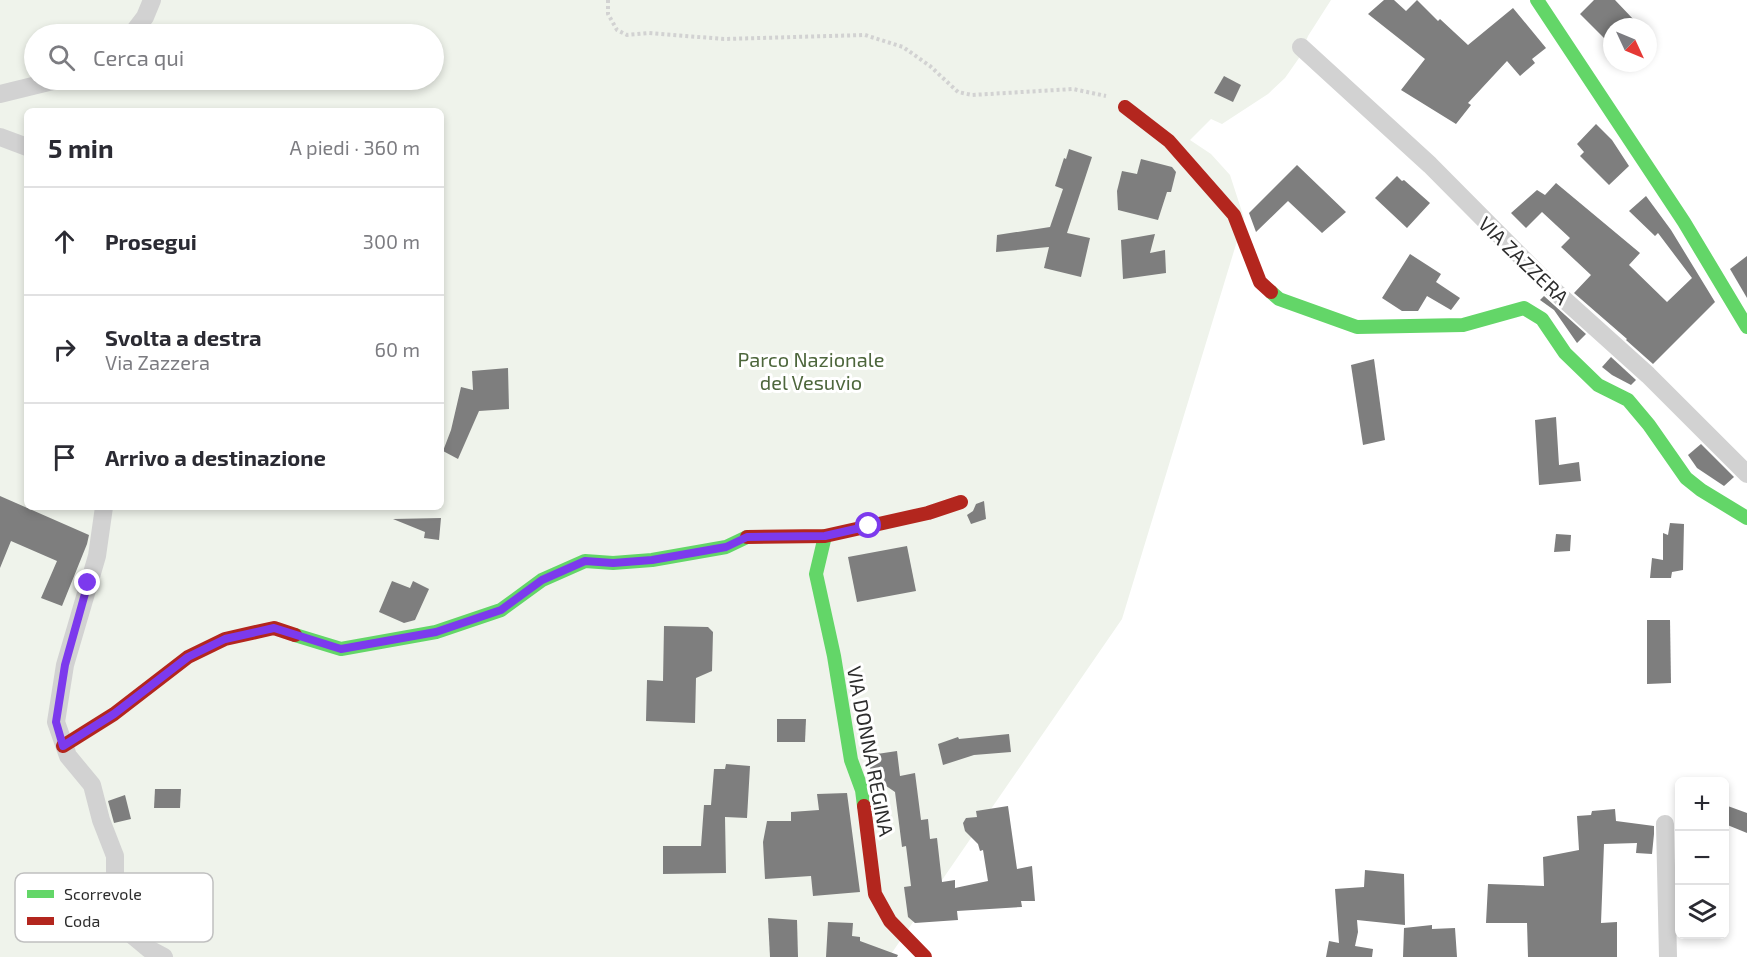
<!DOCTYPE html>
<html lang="it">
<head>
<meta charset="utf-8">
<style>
	:root { --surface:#fff; --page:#f7f7f7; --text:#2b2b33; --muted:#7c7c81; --line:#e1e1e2 }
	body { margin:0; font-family:"Exo 2",sans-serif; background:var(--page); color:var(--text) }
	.controls { position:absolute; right:18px; bottom:18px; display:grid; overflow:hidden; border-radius:9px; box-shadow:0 3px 9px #0003 }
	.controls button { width:54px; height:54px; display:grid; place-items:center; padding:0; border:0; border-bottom:2px solid var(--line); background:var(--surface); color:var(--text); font:30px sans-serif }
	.compass { position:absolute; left:1603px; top:18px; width:54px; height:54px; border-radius:50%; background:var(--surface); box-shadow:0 3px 9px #0003; rotate:134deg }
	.stop { position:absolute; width:18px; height:18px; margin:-14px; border:4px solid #7c3aed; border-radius:50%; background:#fff }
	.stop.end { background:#7c3aed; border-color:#fff; box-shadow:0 2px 6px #0008 }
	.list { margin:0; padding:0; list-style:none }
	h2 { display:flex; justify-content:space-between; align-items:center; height:78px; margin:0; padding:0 24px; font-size:26px }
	h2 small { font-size:20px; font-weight:400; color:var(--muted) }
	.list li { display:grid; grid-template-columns:39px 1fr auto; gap:18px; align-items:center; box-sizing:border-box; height:108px; padding:0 24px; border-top:2px solid var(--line) }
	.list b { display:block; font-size:22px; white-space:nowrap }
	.list p { margin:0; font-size:20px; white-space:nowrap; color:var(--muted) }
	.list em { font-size:20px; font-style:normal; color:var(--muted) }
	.icon { flex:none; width:33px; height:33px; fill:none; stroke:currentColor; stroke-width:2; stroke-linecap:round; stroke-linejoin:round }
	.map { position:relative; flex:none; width:1747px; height:957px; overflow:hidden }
	.search { position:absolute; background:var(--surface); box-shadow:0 3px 9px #0003; left:24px; top:24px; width:420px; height:66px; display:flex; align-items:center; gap:15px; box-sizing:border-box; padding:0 21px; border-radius:33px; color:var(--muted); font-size:22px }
	.panel { position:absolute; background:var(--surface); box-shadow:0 3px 9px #0003; left:24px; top:108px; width:420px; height:402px; border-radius:9px }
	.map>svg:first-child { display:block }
	.green { fill:#eff3eb; fill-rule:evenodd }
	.building { fill:#7e7e7e }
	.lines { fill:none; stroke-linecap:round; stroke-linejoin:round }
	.path { stroke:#d2d2d2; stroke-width:4; stroke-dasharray:3 3; stroke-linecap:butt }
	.street { stroke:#d2d2d2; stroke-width:18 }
	.fast { stroke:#63d668; stroke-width:14 }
	.jam { stroke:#b3261e; stroke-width:14 }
	.route { stroke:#7c3aed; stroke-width:8 }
	.labels { text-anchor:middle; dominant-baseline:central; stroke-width:6; stroke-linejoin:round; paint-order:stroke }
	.street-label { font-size:20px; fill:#2d2d2d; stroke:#fff }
	.park-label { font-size:20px; fill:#4d663c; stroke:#fff }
	.key { fill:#fff; stroke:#c0c0c0; stroke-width:1.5 }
	.key-label { font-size:16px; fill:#2d2d2d }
</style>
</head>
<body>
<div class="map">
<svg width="1747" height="957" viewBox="0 0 1747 957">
	<rect width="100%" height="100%" fill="#fff"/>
	<path class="green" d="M0,0H1331L1308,36L1299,58L1285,78L1268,94L1222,124L1211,119L1190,140L1211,154L1230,175L1244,218L1122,619L889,957H0ZM34,34H434V80H34ZM27,111H441V507H27Z"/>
	<g class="building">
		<path d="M1384,0H1394L1406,11L1417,0L1438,21L1440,19L1468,45L1513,8L1546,48L1532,59L1535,63L1520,76L1507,61L1468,103L1471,105L1456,124L1401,90L1425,59L1368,14Z"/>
		<path d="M1594,0H1615L1634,20L1627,27H1612V46L1580,14Z"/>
		<path d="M1224,76L1241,85L1233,102L1214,93Z"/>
		<path d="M1596,124L1612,140L1629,166L1609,185L1580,156L1584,152L1577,144Z"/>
		<path d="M1069,149L1092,157L1067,233L1090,238L1081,277L1044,268L1049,247L996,252L997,235L1050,227L1063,189L1055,186L1064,158L1066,159Z"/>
		<path d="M1141,159L1172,167L1176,172L1171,192H1167L1158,220L1118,210L1117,191L1122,171L1137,174Z"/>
		<path d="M1297,165L1346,212L1322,233L1288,201L1256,232L1249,213Z"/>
		<path d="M1397,176L1402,181L1404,180L1430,203L1407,228L1375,198Z"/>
		<path d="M1556,183L1640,253L1629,265L1667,302L1692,278L1658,233L1655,236L1629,211L1646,196L1671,230L1715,302L1653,364L1626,340L1627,339L1574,293L1591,275L1561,247L1570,238L1542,212L1526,228L1511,213L1537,190L1545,195Z"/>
		<path d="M1155,234L1150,253L1165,250L1166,273L1123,279L1121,240Z"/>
		<path d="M1410,254L1441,274L1436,282L1460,298L1451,310L1427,296L1418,311H1402L1382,298Z"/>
		<path d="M1747,256V298L1730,269Z"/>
		<path d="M1544,296L1586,334L1577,343L1554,310L1540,300Z"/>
		<path d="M1611,357L1636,380L1631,385L1612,375L1602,367Z"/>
		<path d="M1374,359L1385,440L1363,445L1351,365Z"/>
		<path d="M508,368L509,409L479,411L458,459L443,451L451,430L461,387L473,390L472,371Z"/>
		<path d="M1556,417L1559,465L1579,462L1581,481L1539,485L1535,420Z"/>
		<path d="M1701,444L1734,477L1724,486L1697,468L1688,455Z"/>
		<path d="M0,496L89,535L87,544L62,606L41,598L57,561L11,541L0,568Z"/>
		<path d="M984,501L986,519L971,524L967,515L973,511L976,504Z"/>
		<path d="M441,518L439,540L424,538L425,532L393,519Z"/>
		<path d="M1670,523L1684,524L1683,570L1672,572L1671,578H1650L1652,558L1663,560V533L1668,535Z"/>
		<path d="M1556,534L1571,535L1570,551L1554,552Z"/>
		<path d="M907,546L916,591L857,602L848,557Z"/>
		<path d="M392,581L410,588L413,581L429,589L415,620L404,623L379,612Z"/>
		<path d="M1647,620H1670L1671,683L1647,684Z"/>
		<path d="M664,626L708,627L713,632L712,671L696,678L695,723L646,721L647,680L663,681Z"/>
		<path d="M777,719H806L805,742H777Z"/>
		<path d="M1009,734L1011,752L974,755L943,765L938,744L958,737L959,739Z"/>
		<path d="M876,747L877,754L897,751L900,776L915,773L921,820L928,819L930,839L937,838L942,882L955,880V888L988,881L983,850L980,851L978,844L965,831L963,823L966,818L977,817L976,811L1008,806L1017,869L1032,866L1035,901H1021L1022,907L957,911L958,920L915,923L908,917L904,887L911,886L906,846L902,847L895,792L873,777L866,756L864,748Z"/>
		<path d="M726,764L750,766L747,818L725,817L726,873L663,874V846H701L704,805H711L714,769H725Z"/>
		<path d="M155,789H181L180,808H154Z"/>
		<path d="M847,793L860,892L813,896L811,876L765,879L763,842L767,821H791V812L819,810L817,794Z"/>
		<path d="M125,795L131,819L114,823L108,801Z"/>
		<path d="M1725,805L1747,813V833L1725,824Z"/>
		<path d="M1615,809L1616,821L1654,826V834L1652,854L1636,853L1637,843L1604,844L1601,923L1617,922V957H1528L1527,923H1486L1488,884L1544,886L1543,857L1579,850L1577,816L1591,815L1592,811Z"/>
		<path d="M1365,870L1404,874L1405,925L1357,920L1358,932L1355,946L1373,949L1372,957H1326L1329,941L1339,943L1335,889L1364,887Z"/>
		<path d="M768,918L797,920L798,957H770Z"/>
		<path d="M828,922L853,923L852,936L860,937V941L898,955L897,957H826Z"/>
		<path d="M1432,925V929L1455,928L1457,957H1403L1404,928Z"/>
	</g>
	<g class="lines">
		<path class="path" d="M608,0V14L617,30L627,35L648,33L724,39L865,35L903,47L930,66L958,92L972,95L1073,89L1106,96"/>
		<g class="street">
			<path d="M132,34L145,17L152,0"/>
			<path d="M1301,47L1430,165L1558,294L1648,375L1747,474"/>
			<path d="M0,94L57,80"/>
			<path d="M0,137L27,147"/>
			<path d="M104,507L97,556L65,665L56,722L68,756L92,785L101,820L115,856V878L119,924L149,949L164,957"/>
			<path d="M1665,824L1668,957"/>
		</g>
		<g class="fast">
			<path d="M1537,0L1684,222L1747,327"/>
			<path d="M1271,292L1279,299L1357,327L1463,325L1524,308L1542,319L1565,353L1598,385L1628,400L1649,425L1686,478L1701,490L1747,518"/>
			<path d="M825,536L816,574L834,656L851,760L862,790L864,806"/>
			<path d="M295,635L341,649L436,632L501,610L542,580L585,561L613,563L652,560L726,547L747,537"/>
		</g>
		<g class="jam">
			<path d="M1125,107L1169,141L1234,215L1260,282L1271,292"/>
			<path d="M747,537L825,536L928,513L961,502"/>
			<path d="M63,746L114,714L188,657L225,639L274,628L295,635"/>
			<path d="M864,806L875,894L890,921L925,957"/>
		</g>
	</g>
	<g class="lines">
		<path class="route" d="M88,583L65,665L56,722L63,746L114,714L188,657L225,639L274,628L341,649L436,632L501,610L542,580L585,561L613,563L652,560L726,547L747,537L825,536L869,526"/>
	</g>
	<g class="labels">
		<g class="street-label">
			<text transform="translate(1524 260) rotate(44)">VIA ZAZZERA</text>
			<text transform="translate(871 751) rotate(79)">VIA DONNA REGINA</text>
		</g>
		<g class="park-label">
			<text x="811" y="359">Parco Nazionale<tspan x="811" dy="23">del Vesuvio</tspan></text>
		</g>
	</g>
	<rect x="15" y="873" width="198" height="69" rx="9" class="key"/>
	<rect x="27" y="890" width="27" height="8" fill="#63d668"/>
	<rect x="27" y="917" width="27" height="8" fill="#b3261e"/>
	<g class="key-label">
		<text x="64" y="900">Scorrevole</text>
		<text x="64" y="927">Coda</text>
	</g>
</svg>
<div class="controls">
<button>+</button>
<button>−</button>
<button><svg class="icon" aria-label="layers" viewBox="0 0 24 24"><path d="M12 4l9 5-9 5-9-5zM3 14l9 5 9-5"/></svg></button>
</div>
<svg class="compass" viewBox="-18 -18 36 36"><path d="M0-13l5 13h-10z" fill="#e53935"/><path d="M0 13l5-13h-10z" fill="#7c7c81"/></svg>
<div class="stop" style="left:869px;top:526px"></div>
<div class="stop end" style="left:88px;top:583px"></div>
<div class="search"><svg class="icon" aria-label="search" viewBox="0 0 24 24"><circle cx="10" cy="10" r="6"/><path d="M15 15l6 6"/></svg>Cerca qui</div>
<section class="panel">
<h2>5 min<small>A piedi · 360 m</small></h2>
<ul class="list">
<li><svg class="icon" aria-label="ahead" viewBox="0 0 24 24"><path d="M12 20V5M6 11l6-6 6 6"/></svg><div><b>Prosegui</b></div><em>300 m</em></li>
<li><svg class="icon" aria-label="right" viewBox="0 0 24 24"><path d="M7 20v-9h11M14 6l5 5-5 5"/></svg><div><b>Svolta a destra</b><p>Via Zazzera</p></div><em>60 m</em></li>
<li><svg class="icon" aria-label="arrive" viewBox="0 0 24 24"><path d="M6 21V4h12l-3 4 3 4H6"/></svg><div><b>Arrivo a destinazione</b></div></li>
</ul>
</section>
</div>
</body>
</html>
